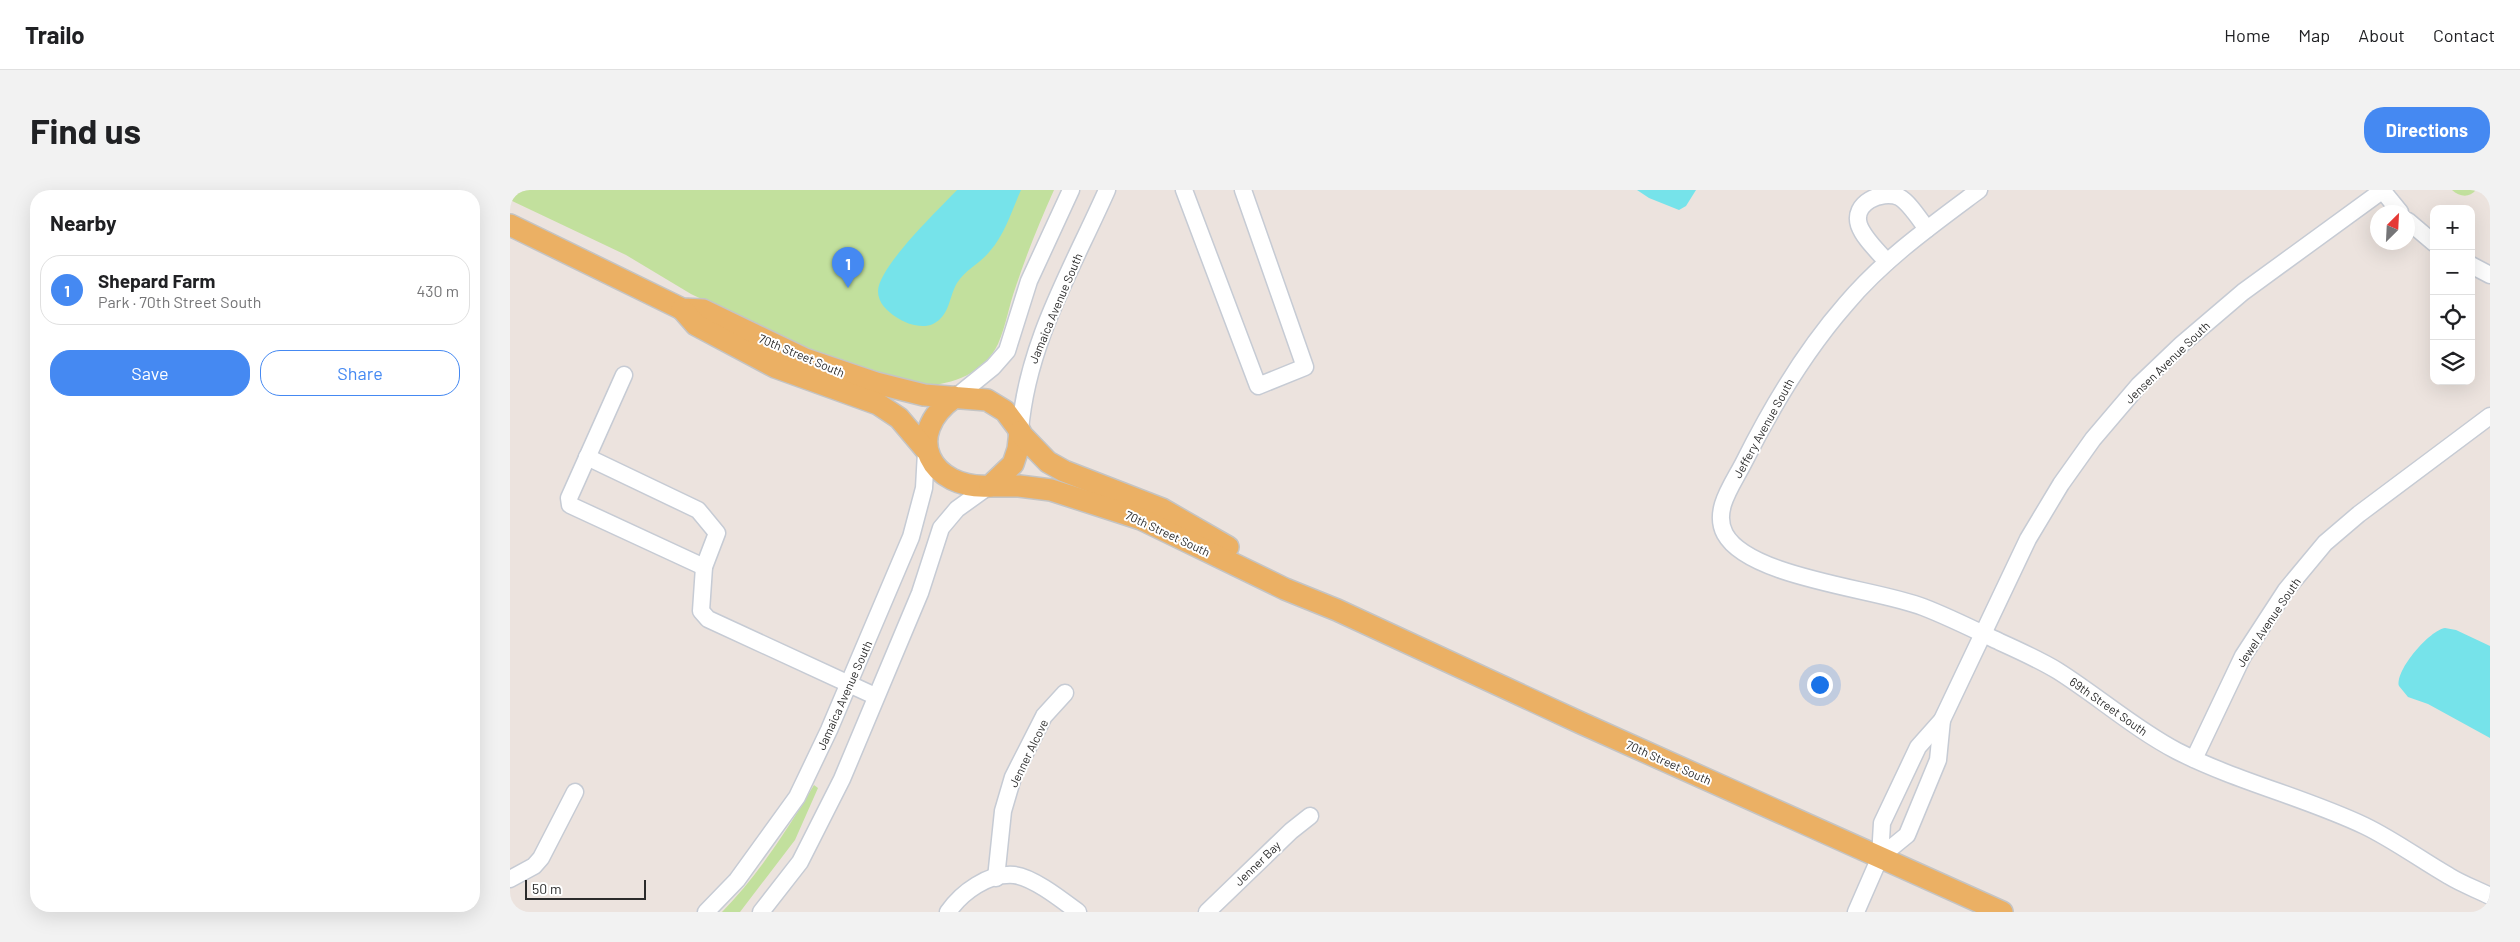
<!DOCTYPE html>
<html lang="en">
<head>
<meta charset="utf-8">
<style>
	:root { --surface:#fff; --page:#f2f2f2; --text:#202124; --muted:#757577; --line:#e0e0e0; --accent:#4589f2 }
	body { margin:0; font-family:Barlow,sans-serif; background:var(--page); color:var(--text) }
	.controls { position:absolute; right:15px; top:15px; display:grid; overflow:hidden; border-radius:10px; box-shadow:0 5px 20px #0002 }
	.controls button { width:45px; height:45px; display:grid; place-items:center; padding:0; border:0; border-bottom:1px solid var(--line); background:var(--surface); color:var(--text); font:25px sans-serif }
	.compass { position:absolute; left:1860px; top:15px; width:45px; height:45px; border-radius:50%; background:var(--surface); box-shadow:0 5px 20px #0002; rotate:24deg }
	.scale { position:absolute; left:15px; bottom:12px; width:121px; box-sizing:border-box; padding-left:5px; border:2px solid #2b2b2b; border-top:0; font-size:14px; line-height:18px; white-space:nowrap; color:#2b2b2b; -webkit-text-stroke:4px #fff; paint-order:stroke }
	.you { position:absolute; left:1309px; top:494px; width:18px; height:18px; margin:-12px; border:4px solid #fff; border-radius:50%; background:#1a73e8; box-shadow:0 0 0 8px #1a73e833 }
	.badge { display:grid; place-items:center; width:32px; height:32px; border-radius:50%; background:var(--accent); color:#fff; font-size:16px; font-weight:700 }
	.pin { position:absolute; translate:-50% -41px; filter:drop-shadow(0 1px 2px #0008) }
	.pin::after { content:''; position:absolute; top:26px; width:18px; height:15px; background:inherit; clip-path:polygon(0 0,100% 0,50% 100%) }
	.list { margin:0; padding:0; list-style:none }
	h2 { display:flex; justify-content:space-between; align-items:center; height:65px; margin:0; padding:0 20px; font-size:21px }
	h2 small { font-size:16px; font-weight:400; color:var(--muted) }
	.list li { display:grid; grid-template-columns:32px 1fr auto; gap:15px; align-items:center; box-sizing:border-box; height:70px; margin:0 10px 10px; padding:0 10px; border:1px solid var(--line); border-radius:20px }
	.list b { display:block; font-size:19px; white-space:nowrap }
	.list p { margin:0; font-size:16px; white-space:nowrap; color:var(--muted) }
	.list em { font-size:16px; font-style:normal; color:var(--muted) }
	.actions { display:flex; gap:10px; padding:15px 20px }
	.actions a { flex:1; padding:11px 0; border:1px solid var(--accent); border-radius:20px; text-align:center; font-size:18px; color:var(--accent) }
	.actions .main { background:var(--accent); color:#fff }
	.icon { flex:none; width:28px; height:28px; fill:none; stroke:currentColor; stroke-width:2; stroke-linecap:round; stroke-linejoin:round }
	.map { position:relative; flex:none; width:1980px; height:722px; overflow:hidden; border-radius:20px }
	header { display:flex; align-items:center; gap:30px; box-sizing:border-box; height:70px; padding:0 25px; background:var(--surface); border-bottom:1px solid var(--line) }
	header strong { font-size:24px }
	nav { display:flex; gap:28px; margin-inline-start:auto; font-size:18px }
	.intro { display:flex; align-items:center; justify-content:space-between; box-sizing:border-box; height:120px; padding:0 30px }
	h1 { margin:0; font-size:35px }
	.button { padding:12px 22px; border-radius:20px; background:var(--accent); color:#fff; font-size:18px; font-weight:700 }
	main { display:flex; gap:30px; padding:0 30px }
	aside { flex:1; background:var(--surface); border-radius:20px; box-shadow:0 5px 20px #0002 }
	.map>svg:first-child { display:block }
	.green { fill:#c2e09d }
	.water { fill:#76e3ea }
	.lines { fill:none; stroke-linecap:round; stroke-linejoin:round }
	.minor-casing { stroke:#c6cbd4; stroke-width:19 }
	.major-casing { stroke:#c4c4c4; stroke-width:24 }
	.minor { stroke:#fff; stroke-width:16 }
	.major { stroke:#ebb064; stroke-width:21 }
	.labels { text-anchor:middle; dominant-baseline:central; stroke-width:4; stroke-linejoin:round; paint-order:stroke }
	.street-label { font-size:12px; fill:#2b2b2b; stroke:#fff }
</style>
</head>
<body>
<header>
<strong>Trailo</strong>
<nav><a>Home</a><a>Map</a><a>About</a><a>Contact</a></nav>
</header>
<div class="intro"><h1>Find us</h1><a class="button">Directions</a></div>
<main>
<aside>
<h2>Nearby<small></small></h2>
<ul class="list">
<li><span class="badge">1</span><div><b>Shepard Farm</b><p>Park · 70th Street South</p></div><em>430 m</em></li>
</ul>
<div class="actions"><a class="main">Save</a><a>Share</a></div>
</aside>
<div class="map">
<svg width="1980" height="722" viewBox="0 0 1980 722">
	<rect width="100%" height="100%" fill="#ece3de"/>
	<g class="green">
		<path d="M0,0H544C530,31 517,63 506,96C499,115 496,136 488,154C473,185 438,197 407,195L328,171L270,147L181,104L116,65L0,10Z"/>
		<path d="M1942,0H1966C1959,8 1950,7 1942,0Z"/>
		<path d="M304,595L308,598L285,650L230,722H212C249,684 277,640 304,595Z"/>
	</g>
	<g class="water">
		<path d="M447,0H511C502,20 495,44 480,61C471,73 456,79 447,93C439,106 440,126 423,134C412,139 396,134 386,127C377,121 368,113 368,101C369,76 429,19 447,0Z"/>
		<path d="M1127,0H1186L1176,16L1169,20L1139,8Z"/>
		<path d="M1935,438L1946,440L1980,456V548L1918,514L1898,507L1889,496C1885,480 1920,440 1935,438Z"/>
	</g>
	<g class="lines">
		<g class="minor-casing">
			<g id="minor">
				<path d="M674,0L748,196L795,177L733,0"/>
				<path d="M1469,0C1422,35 1374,69 1336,114C1294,162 1262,216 1234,272C1223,294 1202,320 1215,344C1239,388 1368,399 1413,417C1439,427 1465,440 1490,452C1510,461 1530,470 1548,481C1589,507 1625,539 1667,561C1728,592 1794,607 1855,636C1884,650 1911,670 1939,686C1952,694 1966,699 1980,706"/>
				<path d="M1872,0L1890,22"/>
				<path d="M1898,31L1924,53"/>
				<path d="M1377,72C1368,61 1354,49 1349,35C1342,13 1371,0 1389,7C1399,12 1410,30 1417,39"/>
				<path d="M1961,75L1980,85"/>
				<path d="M114,185L59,308L60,315L194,377"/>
				<path d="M446,207L483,177L497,161L519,91L561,0"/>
				<path d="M510,241C517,153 562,79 597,0"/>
				<path d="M77,267L188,320L207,343L194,377L191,421L198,429L365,506"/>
				<path d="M1684,569L1733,466L1776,400L1815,353L1849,324L1980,226"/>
				<path d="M1370,667L1397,645L1428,570L1432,530"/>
				<path d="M486,688L493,621L503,587L534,526L555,503"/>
				<path d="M0,689L24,676L31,668L65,602"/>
				<path d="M196,722L227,690L287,607L319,540L401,347L414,298L416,262"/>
				<path d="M251,722L290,672L332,589L410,403L431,338L447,319L479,296"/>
				<path d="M438,722C452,702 478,683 504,685C523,687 552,710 568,722"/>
				<path d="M697,722L781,641L800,626"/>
				<path d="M1346,722L1370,667L1372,633L1408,557L1432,530L1518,349L1551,294L1583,249L1629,195L1672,154L1733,102L1873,0"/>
			</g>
		</g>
		<g class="major-casing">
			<g id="major">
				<path d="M0,35L172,119L193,120L295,169L366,193L414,205L477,210L495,221L510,241L508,259L503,274L480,296C421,300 391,245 445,207"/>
				<path d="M172,119L186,135L265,177L368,214L389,228L416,260"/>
				<path d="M509,242L538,272L554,281L652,319L718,357"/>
				<path d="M480,296H509L541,300L631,329L775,399L827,420L1071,533L1492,722"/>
			</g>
		</g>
		<use href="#minor" class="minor"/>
		<use href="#major" class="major"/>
	</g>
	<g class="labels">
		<g class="street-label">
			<text transform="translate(545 118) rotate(-67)">Jamaica Avenue South</text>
			<text transform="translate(292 165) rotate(23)">70th Street South</text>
			<text transform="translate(1657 172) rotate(-44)">Jensen Avenue South</text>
			<text transform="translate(1253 238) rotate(-61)">Jeffery Avenue South</text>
			<text transform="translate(658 343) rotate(25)">70th Street South</text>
			<text transform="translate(1758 432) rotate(-56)">Jewel Avenue South</text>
			<text transform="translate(334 505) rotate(-66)">Jamaica Avenue South</text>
			<text transform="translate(1599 516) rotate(35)">69th Street South</text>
			<text transform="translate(518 563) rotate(-64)">Jenner Alcove</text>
			<text transform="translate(1159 572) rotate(24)">70th Street South</text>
			<text transform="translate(747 673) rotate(-44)">Jenner Bay</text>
		</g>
	</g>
</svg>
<div class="controls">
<button>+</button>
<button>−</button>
<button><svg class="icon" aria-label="locate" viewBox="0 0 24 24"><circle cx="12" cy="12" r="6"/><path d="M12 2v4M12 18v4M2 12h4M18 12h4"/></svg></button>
<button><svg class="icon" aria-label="layers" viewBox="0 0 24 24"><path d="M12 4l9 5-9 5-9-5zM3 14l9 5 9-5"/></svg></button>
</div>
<svg class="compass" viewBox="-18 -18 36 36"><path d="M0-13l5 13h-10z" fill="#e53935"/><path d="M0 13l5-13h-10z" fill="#757577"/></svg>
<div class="scale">50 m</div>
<div class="you"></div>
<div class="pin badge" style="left:338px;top:98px">1</div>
</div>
</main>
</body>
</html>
